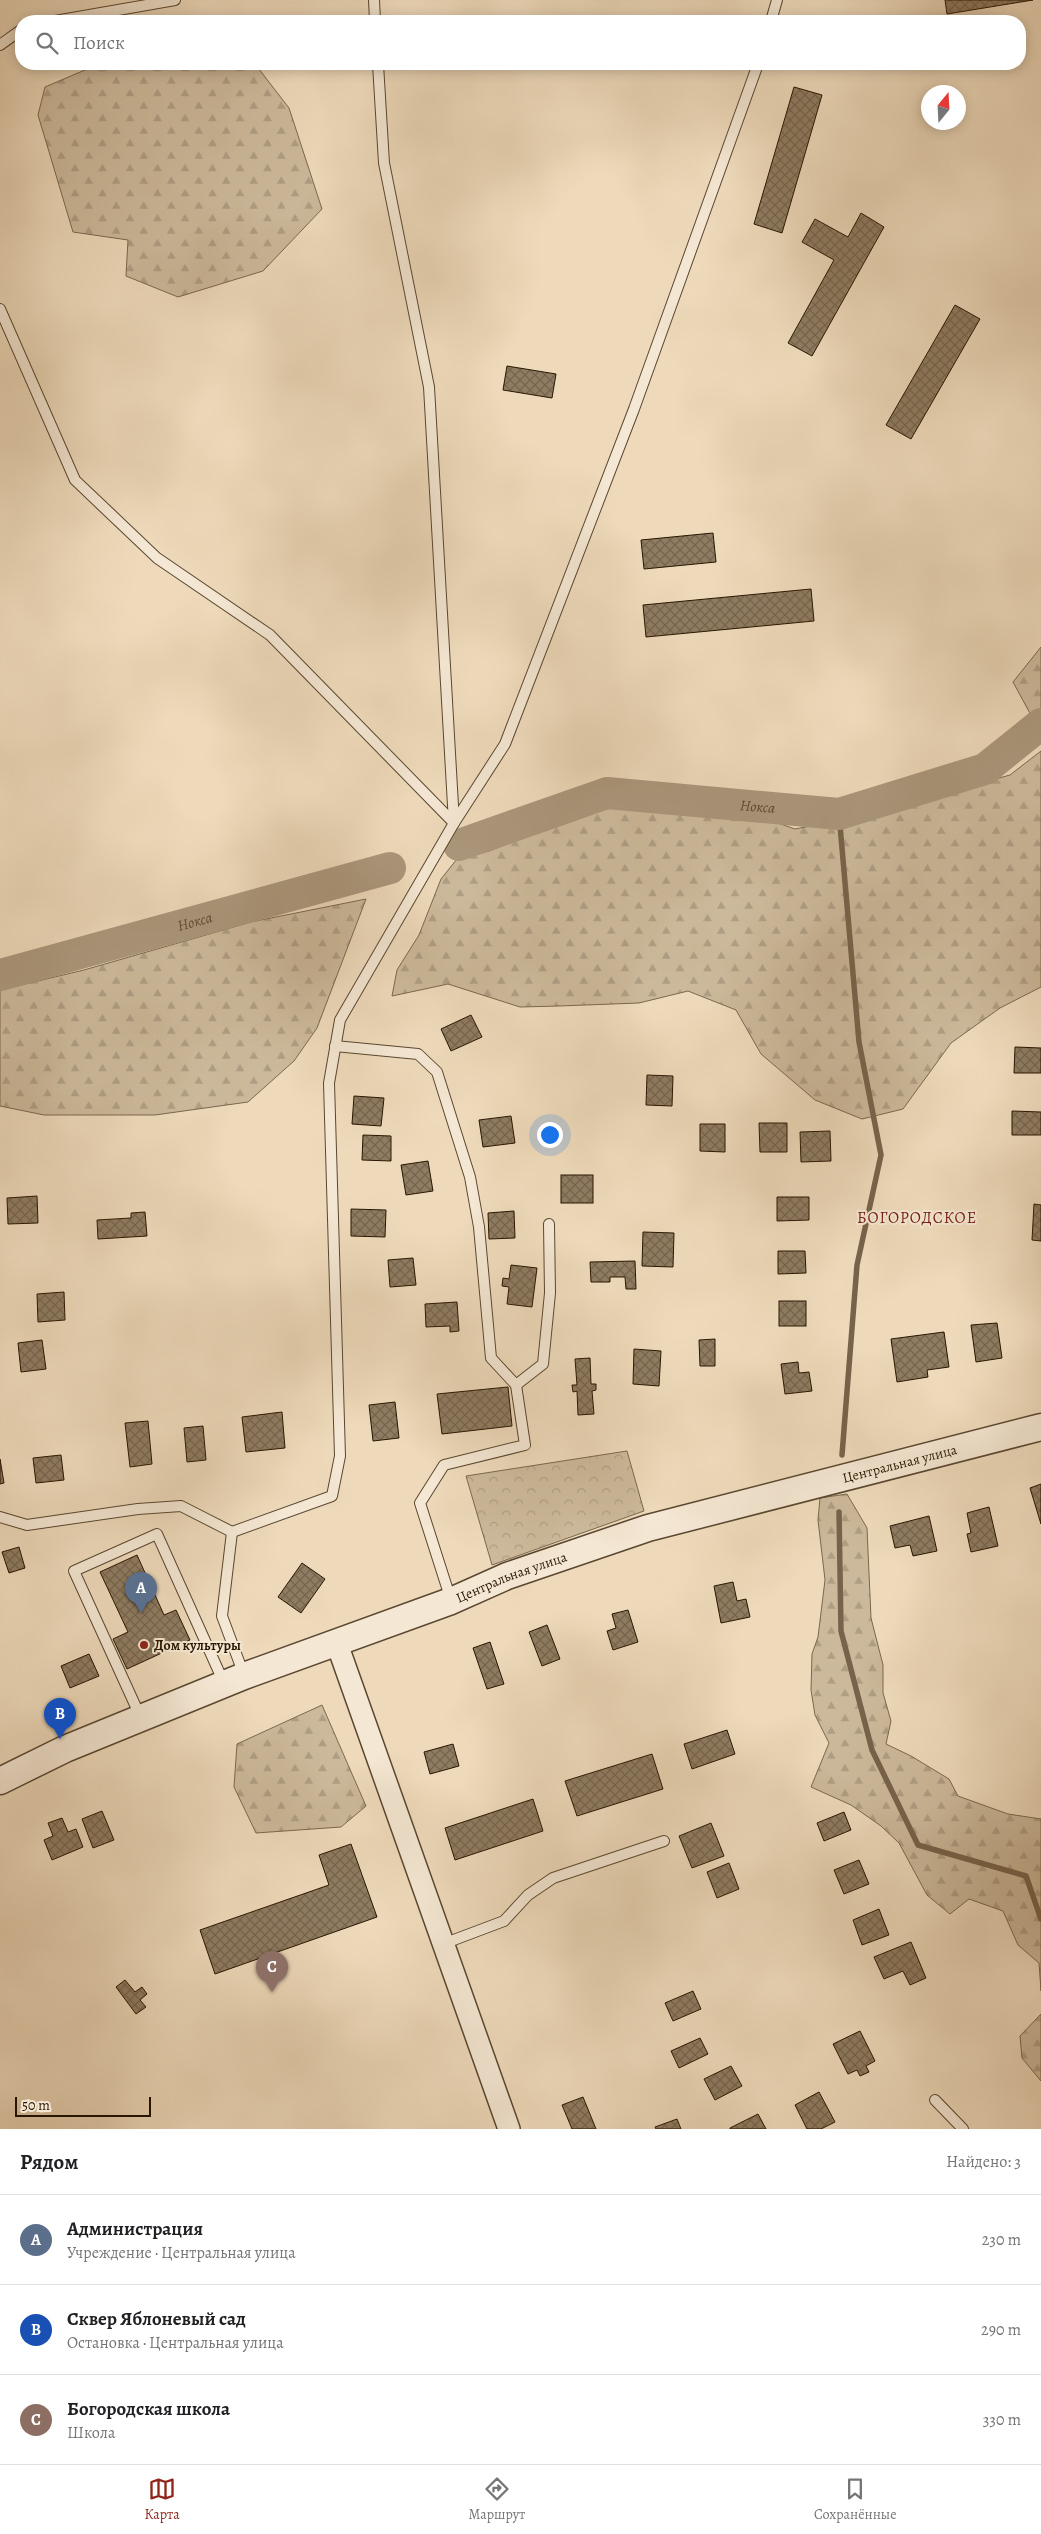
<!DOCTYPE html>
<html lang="ru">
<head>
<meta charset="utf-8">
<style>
	:root { --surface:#fff; --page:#f6f6f6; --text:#202124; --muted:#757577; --line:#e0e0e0; --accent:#8f2418 }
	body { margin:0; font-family:Alegreya,serif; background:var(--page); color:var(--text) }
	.compass { position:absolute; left:921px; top:85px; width:45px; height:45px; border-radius:50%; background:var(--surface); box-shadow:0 2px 12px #0003; rotate:18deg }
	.scale { position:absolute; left:15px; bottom:12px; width:136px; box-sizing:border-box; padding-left:5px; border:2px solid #281601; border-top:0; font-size:14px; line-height:18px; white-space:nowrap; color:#281601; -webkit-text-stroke:4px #f4e7d3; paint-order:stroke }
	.you { position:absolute; left:549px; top:1134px; width:18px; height:18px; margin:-12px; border:4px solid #fff; border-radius:50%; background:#1a73e8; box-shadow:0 0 0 8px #1a73e833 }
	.badge { display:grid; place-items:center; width:32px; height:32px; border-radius:50%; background:var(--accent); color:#fff; font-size:16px; font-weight:700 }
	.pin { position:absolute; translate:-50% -41px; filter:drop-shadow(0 1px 2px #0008) }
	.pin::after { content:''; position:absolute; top:26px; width:18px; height:15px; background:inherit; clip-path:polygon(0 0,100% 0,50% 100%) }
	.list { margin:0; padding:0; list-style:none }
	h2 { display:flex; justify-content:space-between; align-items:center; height:65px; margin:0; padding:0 20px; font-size:21px }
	h2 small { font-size:16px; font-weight:400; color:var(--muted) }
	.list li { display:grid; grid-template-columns:32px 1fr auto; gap:15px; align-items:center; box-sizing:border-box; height:90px; padding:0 20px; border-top:1px solid var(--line) }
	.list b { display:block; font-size:19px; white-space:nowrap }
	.list p { margin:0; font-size:16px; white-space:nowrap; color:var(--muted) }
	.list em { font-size:16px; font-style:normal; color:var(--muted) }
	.icon { flex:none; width:28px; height:28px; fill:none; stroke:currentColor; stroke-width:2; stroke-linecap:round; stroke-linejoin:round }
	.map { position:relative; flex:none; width:1041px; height:2129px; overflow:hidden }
	.search { position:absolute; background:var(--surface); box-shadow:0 2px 12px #0003; left:15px; right:15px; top:15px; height:55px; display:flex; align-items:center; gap:12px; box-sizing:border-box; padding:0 18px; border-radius:20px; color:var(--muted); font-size:19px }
	.sheet { height:335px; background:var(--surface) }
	nav { display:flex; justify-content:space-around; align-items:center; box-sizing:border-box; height:70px; border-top:1px solid var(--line); background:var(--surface); font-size:14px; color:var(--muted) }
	nav a { display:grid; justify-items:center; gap:2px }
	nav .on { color:var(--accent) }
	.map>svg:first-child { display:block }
	.forest { fill:url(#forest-firs); stroke:#7a684e }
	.park { fill:url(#park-crowns); stroke:#7a684e }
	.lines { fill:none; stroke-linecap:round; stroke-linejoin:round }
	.stream { stroke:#77634b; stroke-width:5.5 }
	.river { stroke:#ab977c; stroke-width:32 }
	.building { fill:url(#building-cross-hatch); stroke:#281601 }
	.service-casing { stroke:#5a4730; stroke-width:12 }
	.minor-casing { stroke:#5a4730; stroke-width:24 }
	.tertiary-casing { stroke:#5a4730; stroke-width:29 }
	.service { stroke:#f4e7d3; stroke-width:10 }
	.minor { stroke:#f4e7d3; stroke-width:21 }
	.tertiary { stroke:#f4e7d3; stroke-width:26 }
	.poi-dot { fill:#8f2418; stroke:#f4e7d3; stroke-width:2 }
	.labels { text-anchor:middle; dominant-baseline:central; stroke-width:4; stroke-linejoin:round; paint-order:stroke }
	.street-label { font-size:14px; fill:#281601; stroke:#f4e7d3 }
	.poi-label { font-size:14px; font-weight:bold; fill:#281601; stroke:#f4e7d3; text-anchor:start }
	.water-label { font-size:15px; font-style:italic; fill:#5c4a32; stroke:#f4e7d3 }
	.quarter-label { font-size:16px; letter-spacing:1px; fill:#7a1f14; stroke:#f4e7d3 }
</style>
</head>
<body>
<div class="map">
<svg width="1041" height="2129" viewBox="0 0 1041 2129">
	<defs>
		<pattern id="forest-firs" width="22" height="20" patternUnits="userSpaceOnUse" patternTransform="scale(1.25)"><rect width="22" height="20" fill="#ccb99b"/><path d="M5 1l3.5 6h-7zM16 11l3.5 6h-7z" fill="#af9e84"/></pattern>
		<pattern id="park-crowns" width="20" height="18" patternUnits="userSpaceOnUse" patternTransform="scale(1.25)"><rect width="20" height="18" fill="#ccb99b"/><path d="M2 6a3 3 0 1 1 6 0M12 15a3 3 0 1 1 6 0" fill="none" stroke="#af9e84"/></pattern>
		<pattern id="building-cross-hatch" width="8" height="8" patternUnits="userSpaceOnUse" patternTransform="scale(1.25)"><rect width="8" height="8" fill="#8f7c62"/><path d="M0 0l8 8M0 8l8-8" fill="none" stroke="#75654e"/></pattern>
	</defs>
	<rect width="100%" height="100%" fill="#eedabb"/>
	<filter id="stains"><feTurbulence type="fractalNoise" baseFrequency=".004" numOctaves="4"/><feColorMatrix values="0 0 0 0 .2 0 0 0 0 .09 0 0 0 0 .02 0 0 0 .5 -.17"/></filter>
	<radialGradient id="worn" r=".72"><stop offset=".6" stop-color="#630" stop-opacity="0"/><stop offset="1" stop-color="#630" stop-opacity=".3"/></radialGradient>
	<g class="forest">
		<path d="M99,64H255L289,108L322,209L263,271L178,297L126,276L128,240L73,232L38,115L45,87Z"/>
		<path d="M1041,647V726L1032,717L1013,682Z"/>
		<path d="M1041,751V987L1000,1008L951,1043L903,1109L862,1119L815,1100L761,1054L736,1010L688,991L639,1003L559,1006L520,1007L448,984L392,996L397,970L419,935L441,879L457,859L489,851L602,808L666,809L764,818L795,829L857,817L1010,775Z"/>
		<path d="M366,899L317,1028L294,1061L248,1102L155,1115H44L0,1106V990L84,970L251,922Z"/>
		<path d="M847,1494L867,1528L871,1618L883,1665V1693L891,1721L886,1744L911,1756L949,1779L958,1796L1008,1814L1041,1819V1991L1039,1963L1018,1945L1003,1911L969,1899L950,1914L927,1895L899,1843L881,1826L851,1805L811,1787L829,1743L815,1715L811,1690L812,1654L818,1637L825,1580L818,1520L820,1498Z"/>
		<path d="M322,1705L366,1806L341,1827L256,1833L234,1787L237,1744Z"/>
		<path d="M1041,2014V2081L1022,2058L1020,2036Z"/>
	</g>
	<path class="park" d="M627,1451L644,1511L492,1565L466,1476Z"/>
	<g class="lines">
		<g class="stream">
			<path d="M839,814L859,1042L881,1155L857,1265L842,1455"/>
			<path d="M839,1512L841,1631L872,1750L918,1845L1026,1876L1041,1919"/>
		</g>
		<g class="river">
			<path id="s1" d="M459,845L607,793L839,814L985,769L1041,724"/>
			<path id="s2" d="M0,975L390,868"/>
		</g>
	</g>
	<g class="building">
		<path d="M945,0H1033L947,14Z"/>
		<path d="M794,87L822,95L782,233L754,224Z"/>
		<path d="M861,213L884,227L812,356L788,343L834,260L802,242L815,219L848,237Z"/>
		<path d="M955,305L980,319L911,439L886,425Z"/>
		<path d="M507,366L556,374L552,398L503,390Z"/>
		<path d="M713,533L716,562L644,569L641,540Z"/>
		<path d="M811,589L814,621L646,637L643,605Z"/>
		<path d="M471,1015L482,1037L451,1051L441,1029Z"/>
		<path d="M1015,1047L1041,1048V1073H1014Z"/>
		<path d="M647,1075L673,1076L672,1106L646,1105Z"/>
		<path d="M354,1096L384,1098L381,1126L352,1124Z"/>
		<path d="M1012,1111L1041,1112V1135H1012Z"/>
		<path d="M511,1116L515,1143L483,1147L479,1120Z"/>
		<path d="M759,1123H787V1152H760Z"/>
		<path d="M700,1124H725V1152L700,1151Z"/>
		<path d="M830,1131L831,1161L801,1162L800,1132Z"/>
		<path d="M363,1135L391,1136V1161L362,1160Z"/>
		<path d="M428,1161L433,1191L406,1195L401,1165Z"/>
		<rect x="561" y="1175" width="32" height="28"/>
		<path d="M37,1196L38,1223L8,1224L7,1198Z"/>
		<path d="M777,1197H809V1220L777,1221Z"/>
		<path d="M1034,1204L1041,1205V1241L1032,1240Z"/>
		<path d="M351,1209L386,1210L385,1237L351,1236Z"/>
		<path d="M514,1211L515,1238L489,1239L488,1213Z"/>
		<path d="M145,1212L147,1236L98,1239L97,1220L131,1218V1213Z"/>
		<path d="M643,1232L674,1233L673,1267L642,1266Z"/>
		<path d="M778,1251H805L806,1273L778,1274Z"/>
		<path d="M413,1258L416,1285L390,1287L388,1260Z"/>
		<path d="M635,1261L636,1289H626L625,1277H610V1282H591L590,1262Z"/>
		<path d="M511,1265L537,1268L532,1307L507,1304L509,1287L502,1286L503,1278L509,1279Z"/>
		<path d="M64,1292L65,1320L38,1322L37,1294Z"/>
		<rect x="779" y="1301" width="27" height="25"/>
		<path d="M457,1302L459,1331L450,1332V1326L426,1327L425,1304Z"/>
		<path d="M997,1323L1002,1358L976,1362L971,1325Z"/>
		<path d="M944,1332L949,1367L927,1370L928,1377L897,1382L891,1339Z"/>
		<path d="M715,1339V1366H700L699,1340Z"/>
		<path d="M42,1340L46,1369L21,1372L18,1343Z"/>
		<path d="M634,1349L661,1351L659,1386L633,1384Z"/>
		<path d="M590,1358L591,1384H596V1390L592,1391L594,1414L578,1415L577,1391L573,1392L572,1385H577L575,1359Z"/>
		<path d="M798,1362L799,1373L809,1372L812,1391L785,1394L781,1364Z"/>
		<path d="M508,1387L512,1426L442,1434L437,1394Z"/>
		<path d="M395,1402L399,1438L373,1441L369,1405Z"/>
		<path d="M282,1412L285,1448L246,1452L242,1417Z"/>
		<path d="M148,1421L152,1464L130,1467L125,1423Z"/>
		<path d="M203,1426L206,1460L187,1462L184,1428Z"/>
		<path d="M61,1455L64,1480L36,1483L33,1458Z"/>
		<path d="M0,1459L4,1483L0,1484Z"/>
		<path d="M1041,1484V1524L1030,1488Z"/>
		<path d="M989,1507L998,1546L971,1552L967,1534L971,1533L967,1513Z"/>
		<path d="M929,1516L937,1551L913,1556L910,1545L895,1548L890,1526Z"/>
		<path d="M19,1547L25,1568L9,1573L2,1552Z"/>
		<path d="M137,1555L164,1615L176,1610L190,1640L127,1669L113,1639L128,1632L100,1572Z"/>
		<path d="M302,1563L325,1579L301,1613L278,1597Z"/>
		<path d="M733,1582L737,1601L746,1599L750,1617L721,1623L714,1586Z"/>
		<path d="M628,1610L638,1642L613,1650L607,1631L616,1628L612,1614Z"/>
		<path d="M547,1625L560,1659L542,1666L529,1632Z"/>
		<path d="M490,1642L504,1684L487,1689L473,1648Z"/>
		<path d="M89,1654L99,1676L70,1688L61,1666Z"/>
		<path d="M727,1730L735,1754L692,1769L684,1744Z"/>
		<path d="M453,1744L459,1766L430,1774L424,1752Z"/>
		<path d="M652,1754L663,1789L577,1816L565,1781Z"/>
		<path d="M533,1799L543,1831L455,1860L445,1828Z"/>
		<path d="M102,1811L114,1840L93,1848L82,1819Z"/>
		<path d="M844,1812L851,1830L824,1841L817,1823Z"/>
		<path d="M62,1818L68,1832L76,1829L83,1847L52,1860L44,1840L53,1836L48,1823Z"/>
		<path d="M711,1823L724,1856L692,1868L679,1836Z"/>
		<path d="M351,1844L377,1917L215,1974L200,1930L329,1885L319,1855Z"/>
		<path d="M859,1860L869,1884L844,1894L834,1870Z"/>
		<path d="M729,1863L739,1889L717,1898L707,1872Z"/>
		<path d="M879,1909L889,1935L862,1945L853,1920Z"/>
		<path d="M911,1942L926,1978L910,1985L903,1971L884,1979L874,1957Z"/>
		<path d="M125,1980L135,1992L142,1987L147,1994L140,2000L146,2007L136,2014L116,1987Z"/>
		<path d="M693,1991L701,2009L673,2021L665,2003Z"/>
		<path d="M860,2031L875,2061L866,2066L869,2072L860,2076L857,2070L848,2074L833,2044Z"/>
		<path d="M700,2038L708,2054L679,2068L671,2051Z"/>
		<path d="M731,2066L742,2086L715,2100L704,2079Z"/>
		<path d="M819,2092L835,2122L821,2129H807L795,2105Z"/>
		<path d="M583,2097L596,2129H572L562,2105Z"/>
		<path d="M758,2114L766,2129H730V2128Z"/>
		<path d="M677,2119L681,2129H656L655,2127Z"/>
	</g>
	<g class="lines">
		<g class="service-casing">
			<g id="service">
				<path d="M374,0L375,21"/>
				<path d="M55,21L175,0"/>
				<path d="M771,21L777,0"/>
				<path d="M0,45L21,30"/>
				<path d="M0,309L75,480L157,558L270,635L454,823L505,744L634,409L758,64"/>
				<path d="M335,1046L418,1054L437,1072L470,1177L479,1227L491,1358L516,1385L525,1445L444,1465L420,1503L451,1600"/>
				<path d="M516,1385L543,1364L550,1293L549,1224"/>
				<path d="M0,1517L27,1525L138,1509L181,1506L232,1532"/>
				<path d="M244,1675L222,1616L232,1532L332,1496L340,1456L329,1083L340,1020L454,823L429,387L384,163L378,64"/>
				<path d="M141,1718L74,1571L157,1534L224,1683"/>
				<path d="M443,1944L504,1921L528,1895L553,1878L664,1841"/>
				<path d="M935,2100L963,2129"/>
			</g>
		</g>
		<g class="minor-casing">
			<path id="minor" d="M336,1641L509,2129"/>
		</g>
		<g class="tertiary-casing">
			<g id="tertiary">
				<path id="s3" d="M0,1781L65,1749L244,1676L451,1601L507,1576L648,1528L1041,1427"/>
			</g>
		</g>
		<use href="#service" class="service"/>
		<use href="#minor" class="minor"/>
		<use href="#tertiary" class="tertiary"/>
	</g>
	<circle class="poi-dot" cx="144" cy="1645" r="5"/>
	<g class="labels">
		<g class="street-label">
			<text stroke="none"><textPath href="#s3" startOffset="956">Центральная улица</textPath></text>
			<text stroke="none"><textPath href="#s3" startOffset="551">Центральная улица</textPath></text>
		</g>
		<g class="poi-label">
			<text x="154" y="1645">Дом культуры</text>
		</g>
		<g class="water-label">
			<text stroke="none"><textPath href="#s1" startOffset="308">Нокса</textPath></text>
			<text stroke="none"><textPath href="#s2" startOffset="202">Нокса</textPath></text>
		</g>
		<g class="quarter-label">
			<text x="917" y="1218">БОГОРОДСКОЕ</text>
		</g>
	</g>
	<rect width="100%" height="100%" filter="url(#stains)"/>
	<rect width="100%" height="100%" fill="url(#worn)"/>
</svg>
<svg class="compass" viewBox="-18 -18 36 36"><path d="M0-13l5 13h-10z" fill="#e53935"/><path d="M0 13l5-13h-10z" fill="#757577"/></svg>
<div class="scale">50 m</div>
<div class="you"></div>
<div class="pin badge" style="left:141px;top:1613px;background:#5c6f8a">A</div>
<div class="pin badge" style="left:60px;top:1739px;background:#1a4fb4">B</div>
<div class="pin badge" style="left:272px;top:1992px;background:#8d6e63">C</div>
<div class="search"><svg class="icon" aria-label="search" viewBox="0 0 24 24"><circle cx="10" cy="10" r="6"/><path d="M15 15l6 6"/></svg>Поиск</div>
</div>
<section class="sheet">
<h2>Рядом<small>Найдено: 3</small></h2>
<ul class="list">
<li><span class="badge" style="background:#5c6f8a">A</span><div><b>Администрация</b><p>Учреждение · Центральная улица</p></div><em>230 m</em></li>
<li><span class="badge" style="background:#1a4fb4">B</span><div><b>Сквер Яблоневый сад</b><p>Остановка · Центральная улица</p></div><em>290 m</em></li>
<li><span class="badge" style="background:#8d6e63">C</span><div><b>Богородская школа</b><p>Школа</p></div><em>330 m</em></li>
</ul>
</section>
<nav>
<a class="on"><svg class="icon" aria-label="map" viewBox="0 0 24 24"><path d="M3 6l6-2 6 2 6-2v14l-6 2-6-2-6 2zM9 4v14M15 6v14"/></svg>Карта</a>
<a><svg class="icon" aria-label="directions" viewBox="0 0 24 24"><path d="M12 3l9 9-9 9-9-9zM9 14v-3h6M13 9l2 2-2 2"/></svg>Маршрут</a>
<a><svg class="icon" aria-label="saved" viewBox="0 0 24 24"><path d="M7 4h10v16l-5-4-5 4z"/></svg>Сохранённые</a>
</nav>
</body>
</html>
